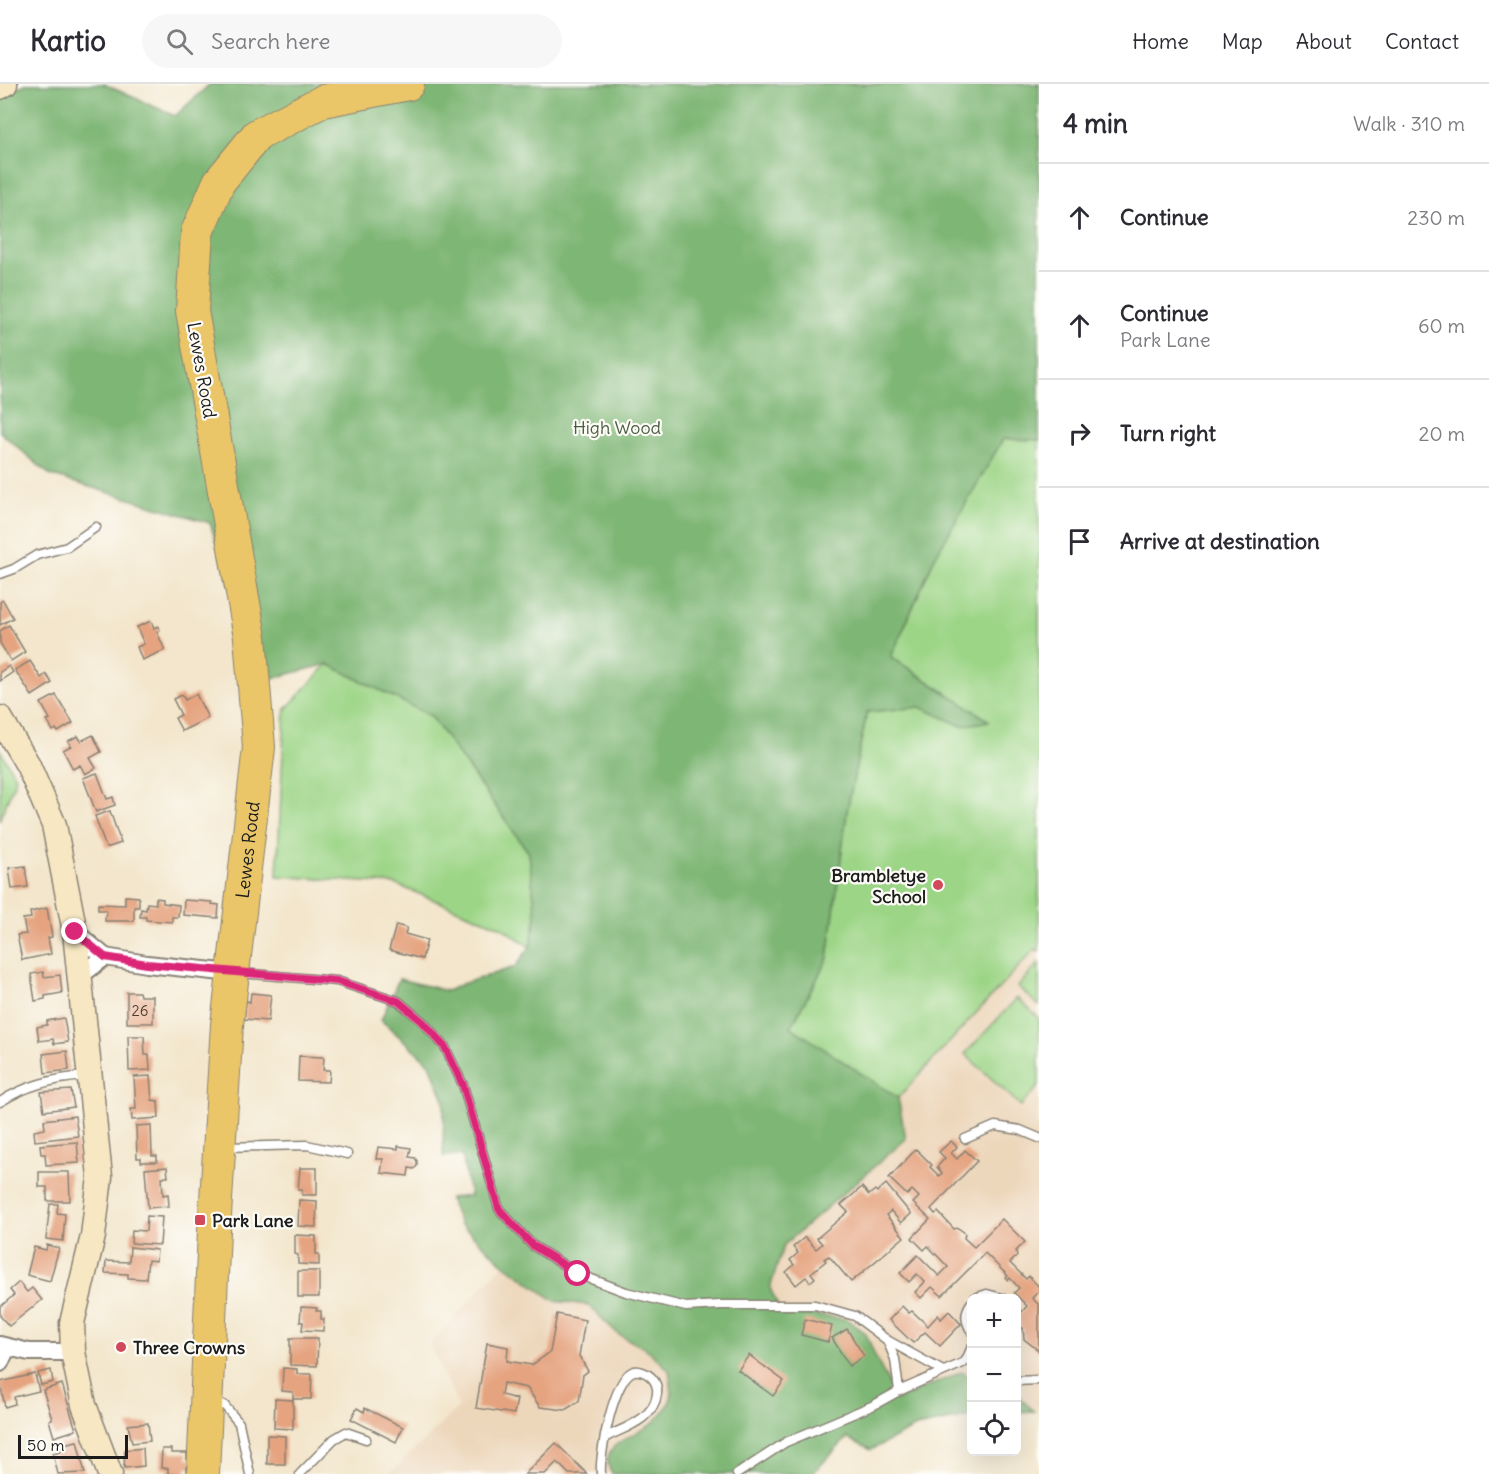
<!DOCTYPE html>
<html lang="en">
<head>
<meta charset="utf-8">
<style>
	:root { --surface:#fff; --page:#f7f7f7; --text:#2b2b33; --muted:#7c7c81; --line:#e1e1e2 }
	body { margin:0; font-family:Delius,sans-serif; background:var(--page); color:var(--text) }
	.controls { position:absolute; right:18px; bottom:18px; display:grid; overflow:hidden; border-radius:9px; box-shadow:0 6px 24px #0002 }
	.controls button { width:54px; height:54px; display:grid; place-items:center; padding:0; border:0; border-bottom:2px solid var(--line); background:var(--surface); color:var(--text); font:30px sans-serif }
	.scale { position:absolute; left:18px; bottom:15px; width:110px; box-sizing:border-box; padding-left:6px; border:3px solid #1c1c1c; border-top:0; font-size:16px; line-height:21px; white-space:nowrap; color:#1c1c1c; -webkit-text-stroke:4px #fdfcf7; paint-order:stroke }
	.stop { position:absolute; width:18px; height:18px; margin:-14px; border:4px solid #db2777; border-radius:50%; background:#fff }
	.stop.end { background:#db2777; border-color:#fff; box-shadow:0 2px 6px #0008 }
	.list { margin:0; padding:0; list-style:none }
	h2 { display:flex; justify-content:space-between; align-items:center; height:78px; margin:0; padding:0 24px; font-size:26px }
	h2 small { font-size:20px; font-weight:400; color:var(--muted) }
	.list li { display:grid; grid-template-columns:39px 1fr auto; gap:18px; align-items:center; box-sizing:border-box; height:108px; padding:0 24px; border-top:2px solid var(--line) }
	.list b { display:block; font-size:22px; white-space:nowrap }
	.list p { margin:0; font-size:20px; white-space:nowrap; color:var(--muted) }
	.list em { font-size:20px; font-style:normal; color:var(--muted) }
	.icon { flex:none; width:33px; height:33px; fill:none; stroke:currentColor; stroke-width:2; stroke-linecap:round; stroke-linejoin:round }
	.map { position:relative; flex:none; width:1039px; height:1390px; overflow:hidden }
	header { display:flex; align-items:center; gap:36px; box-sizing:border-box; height:84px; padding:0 30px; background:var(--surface); border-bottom:2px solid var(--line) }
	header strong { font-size:28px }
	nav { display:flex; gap:33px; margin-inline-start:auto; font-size:21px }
	.search { width:420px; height:54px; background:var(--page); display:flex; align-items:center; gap:15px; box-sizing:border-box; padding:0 21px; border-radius:33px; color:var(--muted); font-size:22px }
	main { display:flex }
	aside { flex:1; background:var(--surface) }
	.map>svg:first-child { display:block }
	.built { fill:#edd7bb }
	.green { fill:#9dd587; stroke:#5c7852; stroke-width:1.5 }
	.forest { fill:#7eb674; stroke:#4d6948; stroke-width:1.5 }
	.building { fill:#e5a37f }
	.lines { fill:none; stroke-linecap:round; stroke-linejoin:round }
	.lane-casing { stroke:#888174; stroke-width:11 }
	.street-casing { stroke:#888174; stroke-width:20 }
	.secondary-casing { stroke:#888174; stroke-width:27 }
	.highway-casing { stroke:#888174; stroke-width:34 }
	.lane { stroke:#fff; stroke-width:8 }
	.street { stroke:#fff; stroke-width:16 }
	.secondary { stroke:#f7e8c3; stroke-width:24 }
	.highway { stroke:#ebc669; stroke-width:32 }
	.route { stroke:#db2777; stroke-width:8 }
	.poi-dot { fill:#d1495b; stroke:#fdfcf7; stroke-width:2 }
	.labels { text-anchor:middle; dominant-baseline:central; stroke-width:4.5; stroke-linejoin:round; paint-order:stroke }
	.number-label { font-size:15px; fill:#4e3e35 }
	.street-label { font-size:18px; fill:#1c1c1c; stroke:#fdfcf7 }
	.park-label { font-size:18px; fill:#495d41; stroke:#fdfcf7 }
	.poi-label { font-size:18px; font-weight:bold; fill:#1c1c1c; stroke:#fdfcf7; text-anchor:start }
</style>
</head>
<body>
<header>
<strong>Kartio</strong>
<div class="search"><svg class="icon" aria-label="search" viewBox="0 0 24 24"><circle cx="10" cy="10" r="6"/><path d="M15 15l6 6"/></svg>Search here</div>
<nav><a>Home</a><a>Map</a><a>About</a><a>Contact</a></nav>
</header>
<main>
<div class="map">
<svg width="1039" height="1390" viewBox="0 0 1039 1390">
	<rect width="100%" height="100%" fill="#fdfcf7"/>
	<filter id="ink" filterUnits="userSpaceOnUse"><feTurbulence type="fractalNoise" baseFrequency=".0167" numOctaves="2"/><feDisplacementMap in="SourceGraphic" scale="12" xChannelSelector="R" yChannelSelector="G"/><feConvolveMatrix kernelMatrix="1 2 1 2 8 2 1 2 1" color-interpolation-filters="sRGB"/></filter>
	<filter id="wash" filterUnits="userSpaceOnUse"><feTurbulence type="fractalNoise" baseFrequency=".008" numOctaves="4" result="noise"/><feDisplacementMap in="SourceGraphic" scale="24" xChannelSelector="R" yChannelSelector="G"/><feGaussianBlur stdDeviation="1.35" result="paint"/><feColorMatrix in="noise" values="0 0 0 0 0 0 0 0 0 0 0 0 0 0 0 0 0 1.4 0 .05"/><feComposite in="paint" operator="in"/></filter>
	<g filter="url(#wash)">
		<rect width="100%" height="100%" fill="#f3e6cc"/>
		<path class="built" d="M1039,356V1325L1017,1328L1016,1214H972L971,1332L916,1343L871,1366L847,1354L812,1390H389L459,1323L429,1261L504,1180L522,1157L770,1204L784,1161L906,1055L898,1014Z"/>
		<g class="green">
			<path d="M1003,355L1039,356V867L1035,865L898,1014L791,943L828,874L847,727L867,628L920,623L962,642L988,636L891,573L935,473Z"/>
			<path d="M328,580L431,632L529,769L536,833L530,863L501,843L395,800L277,792L285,626Z"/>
			<path d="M0,666L16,694L0,736Z"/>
			<path d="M1039,879V922L1018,903Z"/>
			<path d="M1017,914L1039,934V1002L1021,1022L965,970Z"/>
		</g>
		<g class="forest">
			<path d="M25,0H104L175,32L210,0H1039V356L1003,355L935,473L891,573L989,637L962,642L920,623L867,628L847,727L828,874L791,943L898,1014L906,1055L784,1161L770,1204L780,1227L846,1235L866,1250L876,1274L897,1316L961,1288L971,1293V1332L916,1343L871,1366L847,1354L812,1390H692L689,1388L687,1390H612C595,1360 634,1353 652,1340C659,1334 668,1323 671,1314C673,1306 670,1294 669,1286L645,1264L619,1251L588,1221L555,1217L504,1180L460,1140L449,1114L470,1112L462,1071L443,1072L444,1016L430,980L381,936L399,895L447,907L462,900L515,883L530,863L536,833L529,769L431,632L328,580L261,597L210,439L50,391L0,348V14Z"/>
			<path d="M1017,1311L1034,1327L1017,1328Z"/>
		</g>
		<g id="blocks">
			<g class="building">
				<path d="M3,516L13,534L0,541V518Z"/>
				<path d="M151,537L154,544L158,542L160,547L157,548L165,566L142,576L137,563L144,560L137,543Z"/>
				<path d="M9,541L25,568L11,577L0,559V547Z"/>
				<path d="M30,577L41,594L46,590L52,599L32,612L15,586Z"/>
				<path d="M9,582L13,588L0,597V588Z"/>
				<path d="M196,610L208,634L182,647L175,634L181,631L173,615L182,611L185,616Z"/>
				<path d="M56,611L73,639L58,648L56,645L53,647L47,636L50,635L41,619Z"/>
				<path d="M93,651L101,668L90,674L96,684L85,690L80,681L73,685L63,666L71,662L68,657L78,652L81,657Z"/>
				<path d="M97,689L107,715L113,713L115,721L96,728L83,694Z"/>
				<path d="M110,727L121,759L106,764L95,732Z"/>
				<path d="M25,782L28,803L12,805L9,784Z"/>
				<path d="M125,812L139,813V823H134V837H105L106,826H98V820L125,821Z"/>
				<path d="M156,814L163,815V819L179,821L178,833H172V838L146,836V833H140L141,825L146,826L147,819L156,820Z"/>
				<path d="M184,816L212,818V820L219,821L218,834L183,831Z"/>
				<path d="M47,824L52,853L48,854L51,870L22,876L17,851L26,850L23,835L31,834L30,828Z"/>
				<path d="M396,841L407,844L405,850L427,856L422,875L389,866Z"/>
				<path d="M43,888L44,893L60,891L62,909L45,912V915L35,917L31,890Z"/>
				<path d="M127,908H139L140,912H153V939H127Z"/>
				<path d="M251,909L271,911L268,937L244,935L246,917L250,918Z"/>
				<path d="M64,934L68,958L54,960L53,955L39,957L37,943L47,941V937Z"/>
				<path d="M128,952H144L145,971H149L150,986L129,987Z"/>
				<path d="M67,967L69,986L45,989L43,970Z"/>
				<path d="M299,972L324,973L323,986H330L329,998L298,997Z"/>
				<path d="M150,992L152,1016L158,1017L159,1034L132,1036L131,1025H136L134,993Z"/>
				<path d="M71,1006L74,1023L44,1027L41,1008Z"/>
				<path d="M75,1032L78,1052L35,1057L34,1047L45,1045L44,1036Z"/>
				<path d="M151,1041L152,1072H157V1078H141V1074H137L136,1042Z"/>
				<path d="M951,1057L957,1063L951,1069L957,1075L965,1066L977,1077L931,1125L935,1130L938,1128L954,1145L958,1144L965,1149L964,1154L974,1163L1002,1135L1025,1158L1016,1167L1017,1172L1010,1179L1026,1195L1029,1192L1039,1203V1207L1032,1214L1039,1221V1267L1024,1255L1023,1244H1020L1019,1231L1027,1222L1014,1209L1019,1204L1010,1194L1008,1196L1006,1194L1008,1192L985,1169L942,1212L932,1203L921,1214L915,1208L925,1198L917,1190L909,1198L900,1189L918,1171L939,1192L948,1183L928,1162L924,1166L912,1154L930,1135L913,1119L919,1113L912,1106L907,1111L889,1094L916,1065L932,1081L930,1083L939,1092L942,1089L937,1083L945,1074L939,1068Z"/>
				<path d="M77,1058L79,1079L46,1081L45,1070H41L40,1061Z"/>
				<path d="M398,1062L411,1064L409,1073L415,1074L417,1077V1082L414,1085L409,1084L408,1092L381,1089L383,1075H376L378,1063L398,1065Z"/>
				<path d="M167,1083L168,1093H162L163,1111L168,1110L169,1122L148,1124L145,1085Z"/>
				<path d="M300,1084H317V1111H302V1106H298Z"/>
				<path d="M39,1088H69L70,1117H47V1103H39Z"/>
				<path d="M886,1100L911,1130L901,1139L891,1127L886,1131L904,1153L851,1198L829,1172L824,1175L826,1177L811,1189L815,1194L810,1198L806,1193L796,1201L786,1188L794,1181L790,1176L798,1169L793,1163L805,1153L816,1165L822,1160L817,1154L848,1128L841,1121L862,1103L869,1111L875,1106L877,1108Z"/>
				<path d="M299,1116L317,1117L316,1143L298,1142Z"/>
				<path d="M50,1120H58L57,1129L65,1130L63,1157L46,1155Z"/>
				<path d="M147,1132L162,1133L160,1161L131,1159L132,1146L146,1147Z"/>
				<path d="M295,1151L316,1152V1170H319V1181L298,1180V1171L295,1170Z"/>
				<path d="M47,1161L59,1164L50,1197L27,1191L34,1163L46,1166Z"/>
				<path d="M130,1163L157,1166L156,1177L148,1176L146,1195L128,1194V1190L105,1189L106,1177L129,1178Z"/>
				<rect x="298" y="1187" width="21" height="26"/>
				<path d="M19,1198L27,1208L32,1204L42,1216L9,1242L0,1232V1223L14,1211L10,1206Z"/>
				<path d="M902,1222L909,1229L912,1227L928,1242L938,1231L941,1235L949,1227L961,1240L940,1262L925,1248L913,1259L889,1236Z"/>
				<path d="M301,1223L317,1224L316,1227H321V1235H324L323,1247L302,1246L303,1238H300Z"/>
				<path d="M557,1230L585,1236L579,1272L588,1287L583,1291L579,1317L565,1326L540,1323L527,1304L503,1299L501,1311L517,1315L514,1330L476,1324L487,1259L508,1263L507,1277L532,1281L550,1268Z"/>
				<path d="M805,1235L832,1242L828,1258L801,1251Z"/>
				<path d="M847,1245L864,1272L849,1282L832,1254Z"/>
				<path d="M290,1254H318L317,1282L290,1281Z"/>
				<path d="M749,1271L784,1297L773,1312L738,1286Z"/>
				<path d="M283,1284L297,1285V1290H312L311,1315H293V1308L282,1307Z"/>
				<path d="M51,1286L53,1298L41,1301L38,1289Z"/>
				<path d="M35,1290L39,1307L14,1313L15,1320L5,1323L0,1298Z"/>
				<path d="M62,1300L76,1346L54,1353L49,1336L52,1335L43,1306Z"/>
				<path d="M275,1315L293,1316V1345L274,1344Z"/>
				<path d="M357,1324L364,1328L365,1324L403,1343L396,1358L351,1335Z"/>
				<path d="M148,1339L150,1357L132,1359L128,1341Z"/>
				<path d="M267,1351L285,1352V1380H267Z"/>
				<path d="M77,1357L85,1389L58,1390L53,1369L61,1367L59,1361Z"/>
				<path d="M556,1359L587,1390H569L557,1378L545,1390H525Z"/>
				<path d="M143,1364L144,1382L124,1384L125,1366Z"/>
				<path d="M162,1365H171V1369H187V1375H192V1383H186V1390H168V1384H161Z"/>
			</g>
		</g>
	</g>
	<g filter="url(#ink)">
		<use href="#blocks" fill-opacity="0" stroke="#888174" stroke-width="1.5"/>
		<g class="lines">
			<g class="lane-casing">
				<g id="lane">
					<path d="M0,490L14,485L37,471L67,463L96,443"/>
					<path d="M240,889L337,897L398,917L423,938L445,963L463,1001L499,1125L532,1161L578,1190L626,1208L686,1223L720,1221H815L855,1232L887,1256L895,1275L899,1307L874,1321L786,1358L737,1390"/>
					<path d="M0,1018C26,1001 56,994 86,992"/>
					<path d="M965,1055L995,1042L1020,1046L1039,1054"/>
					<path d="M226,1063L307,1061L347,1070"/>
					<path d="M975,1214L987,1210L1002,1214"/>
					<path d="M972,1218C964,1228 965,1238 972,1248"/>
					<path d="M887,1256L943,1287"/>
					<path d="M1016,1297L1039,1296"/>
					<path d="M899,1307L965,1278L972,1263"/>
					<path d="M211,1318L224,1321L239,1339L250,1390"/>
					<path d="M300,1390L334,1355L346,1348L366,1355"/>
					<path d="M601,1390C599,1371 614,1292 634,1287C640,1286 647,1289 651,1293C656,1298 658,1303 657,1310C654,1335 626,1343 606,1353"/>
				</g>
			</g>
			<g class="street-casing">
				<g id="street">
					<path d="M75,848L105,873L80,892"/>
					<path d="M105,873L147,880L232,889"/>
					<path d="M0,1261L29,1268H73"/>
					<path d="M0,1279L7,1264"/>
				</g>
			</g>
			<g class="secondary-casing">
				<g id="secondary">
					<path d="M0,3L5,0"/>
					<path d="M0,634L28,681L54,741L75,848L100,1093L93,1152L72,1239L73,1268L84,1321L110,1390"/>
				</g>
			</g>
			<g class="highway-casing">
				<g id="highway">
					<path id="s1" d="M203,1390L214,1147L227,941L259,663L250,553L192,227L197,148L219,98L257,51L323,17L408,0"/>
				</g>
			</g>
			<use href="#lane" class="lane"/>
			<use href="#street" class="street"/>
			<use href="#secondary" class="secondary"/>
			<use href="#highway" class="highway"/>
		</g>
	</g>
	<g class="lines" filter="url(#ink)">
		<path class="route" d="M75,848L105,873L147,880L337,897L398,917L423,938L445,963L463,1001L499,1125L532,1161L578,1190"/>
	</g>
	<g class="poi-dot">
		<circle cx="938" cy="801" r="6"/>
		<rect x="194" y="1130" width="12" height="12" rx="3"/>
		<circle cx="121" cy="1263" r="6"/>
	</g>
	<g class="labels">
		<g class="number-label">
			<text x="140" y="926">26</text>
		</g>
		<g class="street-label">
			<text transform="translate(202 286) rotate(80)">Lewes Road</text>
			<text stroke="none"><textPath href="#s1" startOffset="626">Lewes Road</textPath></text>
		</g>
		<g class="park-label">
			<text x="617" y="343">High Wood</text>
		</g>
		<g class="poi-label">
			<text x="926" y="791" text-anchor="end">Brambletye<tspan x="926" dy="21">School</tspan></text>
			<text x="212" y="1136">Park Lane</text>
			<text x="133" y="1263">Three Crowns</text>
		</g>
	</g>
</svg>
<div class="controls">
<button>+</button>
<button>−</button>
<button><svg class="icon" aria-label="locate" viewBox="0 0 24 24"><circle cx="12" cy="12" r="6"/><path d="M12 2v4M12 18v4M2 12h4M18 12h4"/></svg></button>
</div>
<div class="scale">50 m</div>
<div class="stop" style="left:578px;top:1190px"></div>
<div class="stop end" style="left:75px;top:848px"></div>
</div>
<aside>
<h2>4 min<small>Walk · 310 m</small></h2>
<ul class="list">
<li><svg class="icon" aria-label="ahead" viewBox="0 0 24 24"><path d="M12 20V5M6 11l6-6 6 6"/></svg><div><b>Continue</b></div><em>230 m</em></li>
<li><svg class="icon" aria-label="ahead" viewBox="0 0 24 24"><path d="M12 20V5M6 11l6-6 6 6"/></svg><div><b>Continue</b><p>Park Lane</p></div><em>60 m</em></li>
<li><svg class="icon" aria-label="right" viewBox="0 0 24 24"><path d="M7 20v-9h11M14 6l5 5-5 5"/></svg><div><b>Turn right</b></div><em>20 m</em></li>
<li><svg class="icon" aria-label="arrive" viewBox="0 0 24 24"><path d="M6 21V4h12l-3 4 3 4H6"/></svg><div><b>Arrive at destination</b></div></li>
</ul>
</aside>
</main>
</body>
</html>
